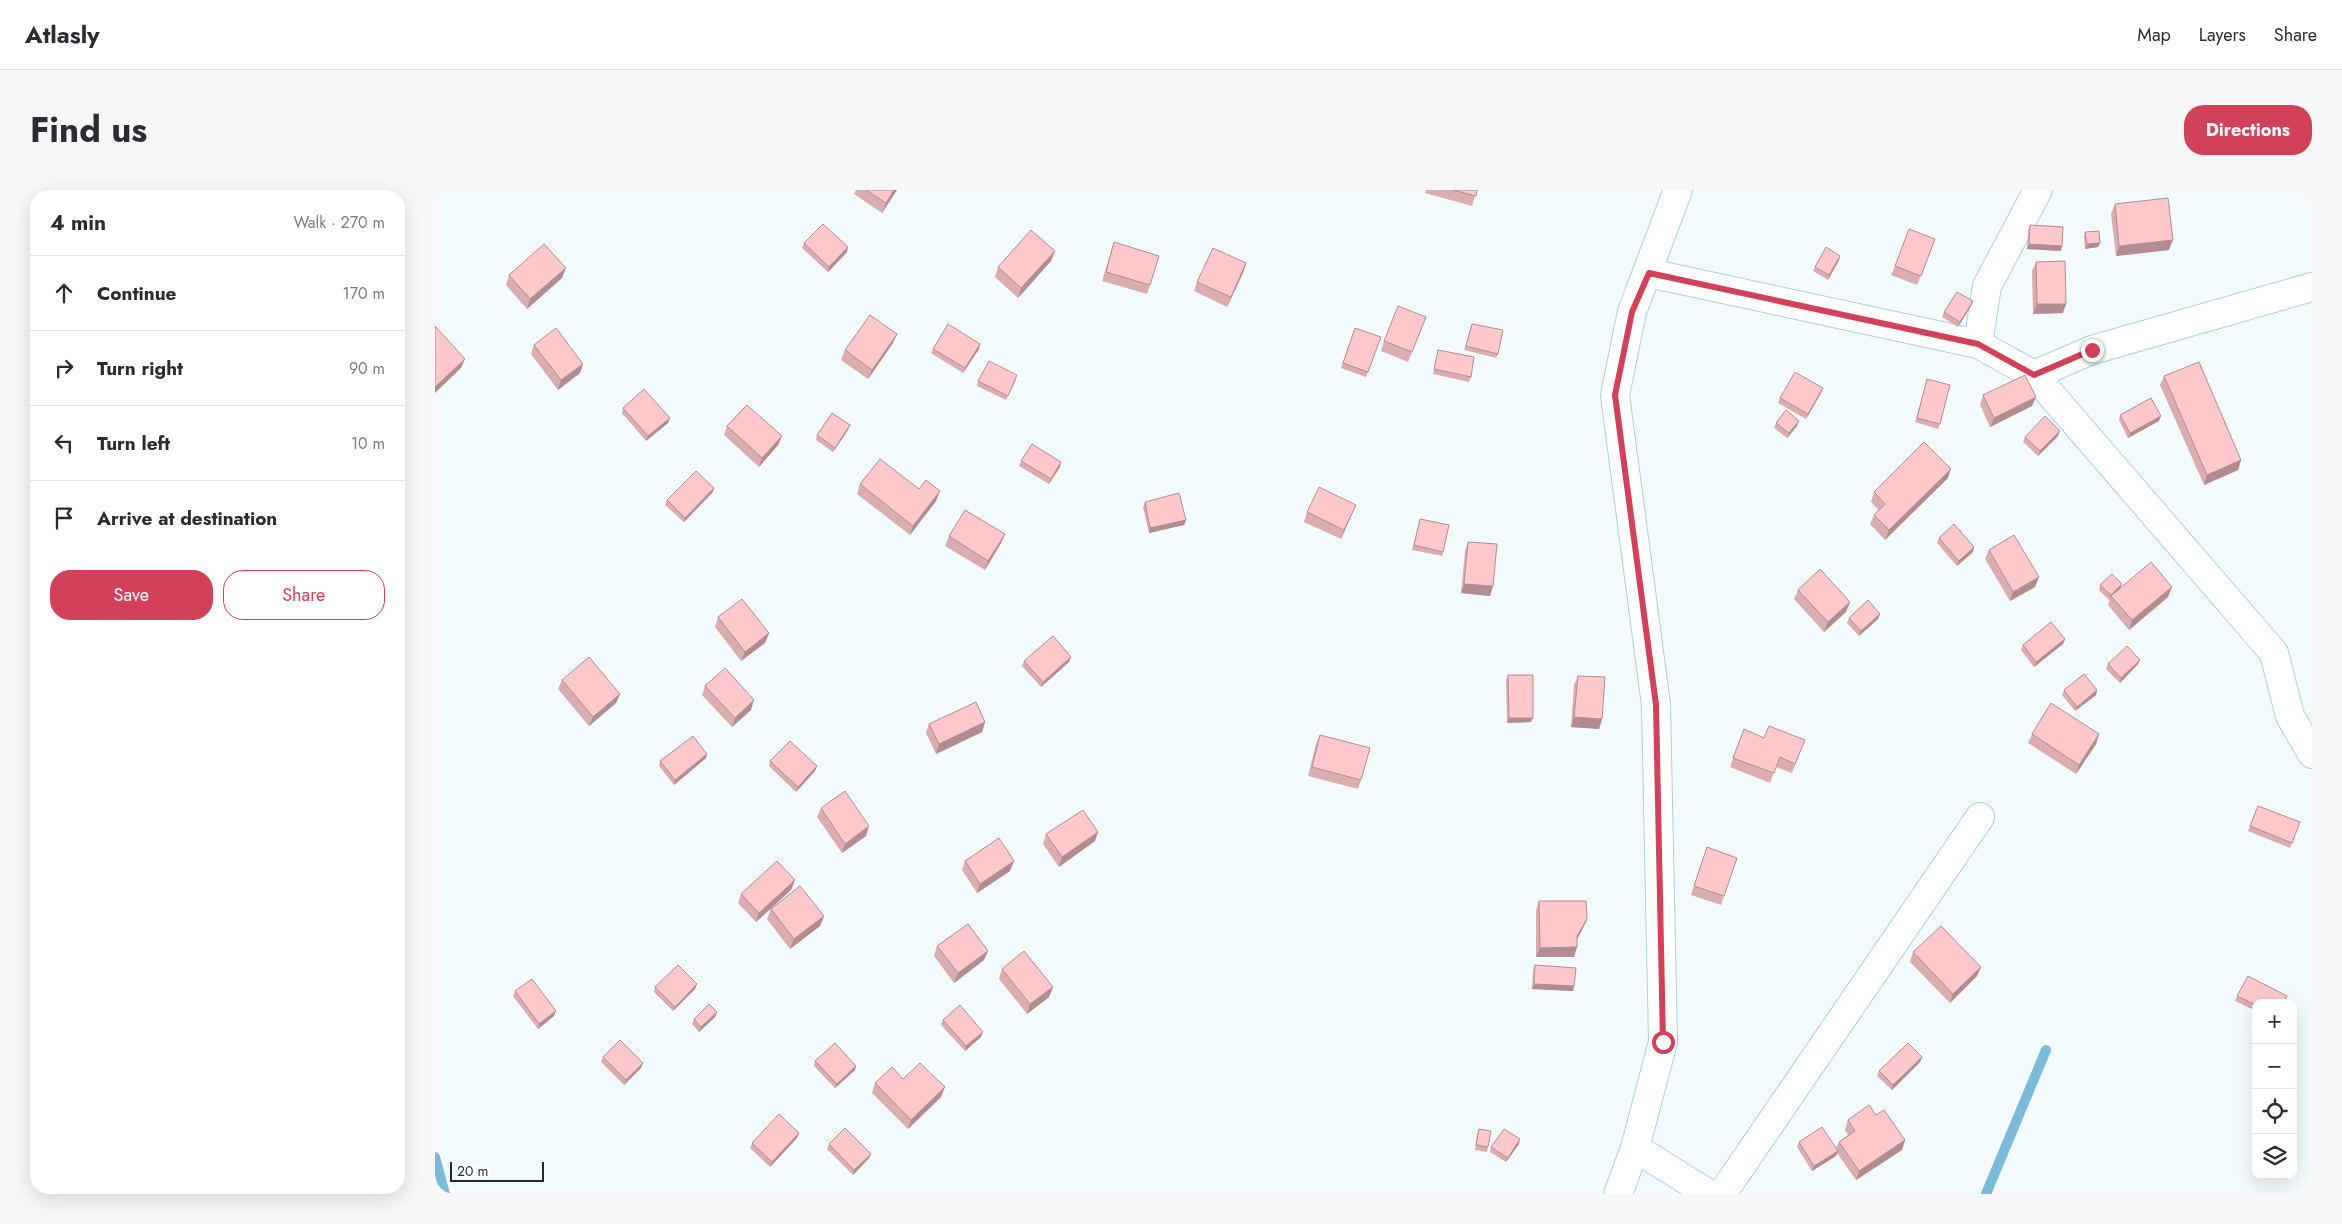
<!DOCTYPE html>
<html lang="en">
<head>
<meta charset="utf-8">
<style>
	:root { --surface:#fff; --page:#f7f7f7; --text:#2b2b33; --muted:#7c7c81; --line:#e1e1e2; --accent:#d14159 }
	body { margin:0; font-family:Jost,sans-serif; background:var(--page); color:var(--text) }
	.controls { position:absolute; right:15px; bottom:15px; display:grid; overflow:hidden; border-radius:10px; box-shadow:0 5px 20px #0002 }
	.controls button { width:45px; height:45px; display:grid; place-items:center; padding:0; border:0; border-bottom:1px solid var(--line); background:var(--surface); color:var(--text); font:25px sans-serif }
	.scale { position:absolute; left:15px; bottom:12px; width:94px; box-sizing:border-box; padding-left:5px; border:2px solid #1c2c33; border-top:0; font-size:14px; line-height:18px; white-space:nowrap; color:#1c2c33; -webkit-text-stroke:4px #fff; paint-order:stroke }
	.stop { position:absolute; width:15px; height:15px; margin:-11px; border:4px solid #d14159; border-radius:50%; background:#fff }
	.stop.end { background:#d14159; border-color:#fff; box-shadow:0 1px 5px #0008 }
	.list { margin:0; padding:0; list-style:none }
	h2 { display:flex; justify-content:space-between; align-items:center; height:65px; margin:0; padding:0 20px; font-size:21px }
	h2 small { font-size:16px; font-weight:400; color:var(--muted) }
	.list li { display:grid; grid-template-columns:32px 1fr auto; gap:15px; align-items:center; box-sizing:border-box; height:75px; padding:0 20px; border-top:1px solid var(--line) }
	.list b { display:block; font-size:19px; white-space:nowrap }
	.list em { font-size:16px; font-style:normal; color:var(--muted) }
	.actions { display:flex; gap:10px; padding:15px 20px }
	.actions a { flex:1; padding:11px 0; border:1px solid var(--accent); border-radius:20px; text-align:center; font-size:18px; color:var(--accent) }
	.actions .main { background:var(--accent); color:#fff }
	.icon { flex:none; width:28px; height:28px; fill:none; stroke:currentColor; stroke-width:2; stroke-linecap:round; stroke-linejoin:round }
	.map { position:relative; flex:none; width:1877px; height:1004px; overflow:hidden; border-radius:20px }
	header { display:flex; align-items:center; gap:30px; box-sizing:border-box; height:70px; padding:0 25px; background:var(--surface); border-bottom:1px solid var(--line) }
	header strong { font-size:24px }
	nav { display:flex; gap:28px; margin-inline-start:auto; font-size:18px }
	.intro { display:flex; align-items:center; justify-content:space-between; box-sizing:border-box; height:120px; padding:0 30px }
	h1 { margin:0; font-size:35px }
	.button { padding:12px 22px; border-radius:20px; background:var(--accent); color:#fff; font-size:18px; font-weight:700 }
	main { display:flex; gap:30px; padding:0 30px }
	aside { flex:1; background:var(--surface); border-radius:20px; box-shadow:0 5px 20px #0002 }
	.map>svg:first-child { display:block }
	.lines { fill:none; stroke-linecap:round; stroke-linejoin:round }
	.stream { stroke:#7cbbd7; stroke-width:10 }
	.street-casing { stroke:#a9d0e2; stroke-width:30 }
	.street { stroke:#fff; stroke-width:28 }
	.wall { fill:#dbadaf }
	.shaded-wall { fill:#b28d8f }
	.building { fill:#ffc9cc; stroke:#b28d8f }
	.route { stroke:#d14159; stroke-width:6 }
</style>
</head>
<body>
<header>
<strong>Atlasly</strong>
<nav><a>Map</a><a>Layers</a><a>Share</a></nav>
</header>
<div class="intro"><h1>Find us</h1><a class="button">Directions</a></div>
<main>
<aside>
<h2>4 min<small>Walk · 270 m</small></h2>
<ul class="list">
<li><svg class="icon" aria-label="ahead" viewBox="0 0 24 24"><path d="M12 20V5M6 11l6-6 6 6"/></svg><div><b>Continue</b></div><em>170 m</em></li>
<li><svg class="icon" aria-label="right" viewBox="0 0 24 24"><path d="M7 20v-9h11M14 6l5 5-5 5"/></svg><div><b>Turn right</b></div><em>90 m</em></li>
<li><svg class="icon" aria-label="left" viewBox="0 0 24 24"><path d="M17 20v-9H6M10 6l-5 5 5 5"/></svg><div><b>Turn left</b></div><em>10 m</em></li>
<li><svg class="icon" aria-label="arrive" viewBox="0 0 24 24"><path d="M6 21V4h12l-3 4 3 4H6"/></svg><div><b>Arrive at destination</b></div></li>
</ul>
<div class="actions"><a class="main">Save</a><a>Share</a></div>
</aside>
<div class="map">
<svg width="1877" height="1004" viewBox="0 0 1877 1004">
	<rect width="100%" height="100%" fill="#f2fafe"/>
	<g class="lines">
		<g class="stream">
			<path d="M0,967L10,1004"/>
			<path d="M1551,1004L1611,860"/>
		</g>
		<g class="street-casing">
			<g id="street">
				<path d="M1214,83L1543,154L1599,185L1839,463L1855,526L1877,564"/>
				<path d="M1543,154L1552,96L1603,0"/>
				<path d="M1599,185L1657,160L1877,97"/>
				<path d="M1200,958L1274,1004"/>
				<path d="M1183,1004L1200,958L1228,852L1221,515L1180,205L1197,122L1243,0"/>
				<path d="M1287,1004L1545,627"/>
			</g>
		</g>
		<use href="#street" class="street"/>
	</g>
	<g class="wall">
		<path d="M421,0H462L447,23L419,4Z"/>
		<path d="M991,0H1042L1037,16L990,3Z"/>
		<path d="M1680,14L1734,60L1681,66L1676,24Z"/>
		<path d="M1595,35L1626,61L1592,59L1593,40Z"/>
		<path d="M1650,42L1665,53L1663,57L1650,59L1649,47Z"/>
		<path d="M1500,49L1482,95L1456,85L1460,76Z"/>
		<path d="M679,52L715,95L712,104L667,91Z"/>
		<path d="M369,53L412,62L393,82L367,58Z"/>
		<path d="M1405,66L1404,70L1393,90L1378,81L1380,77Z"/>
		<path d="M616,71L583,108L560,87L563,77Z"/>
		<path d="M1601,72L1628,123L1598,124L1597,81Z"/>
		<path d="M811,73L808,83L792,117L759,101L762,92Z"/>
		<path d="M74,85L127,88L92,119L71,95Z"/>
		<path d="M1538,111L1536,116L1523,137L1507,127L1509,122Z"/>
		<path d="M991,127L973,172L946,161L949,151Z"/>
		<path d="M1037,134L1063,164L1061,168L1029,160Z"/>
		<path d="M920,138L946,147L931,187L906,178Z"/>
		<path d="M458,153L433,189L406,170L410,160Z"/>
		<path d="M545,154L544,159L528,183L496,163L498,159Z"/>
		<path d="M99,155L148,174L145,183L123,200L96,164Z"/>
		<path d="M1003,160L1036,187L1034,192L998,184Z"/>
		<path d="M1729,186L1806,270L1803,280L1769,295L1725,195Z"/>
		<path d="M581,190L571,210L542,196L543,191Z"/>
		<path d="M1491,194L1505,234L1503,239L1480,232Z"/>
		<path d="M1386,203L1371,229L1343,213L1345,208Z"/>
		<path d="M1548,205L1597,216L1555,237L1545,215Z"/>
		<path d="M188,218L235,228L233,233L211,251L187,223Z"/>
		<path d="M1685,225L1724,231L1693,248L1684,230Z"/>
		<path d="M1341,233L1362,236L1352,248L1339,238Z"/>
		<path d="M292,236L347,246L343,255L324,277L289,245Z"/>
		<path d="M413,240L398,262L381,250L382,245Z"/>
		<path d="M1623,246L1603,266L1588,252L1590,247Z"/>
		<path d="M586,271L625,277L614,294L584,276Z"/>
		<path d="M1513,288L1450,350L1435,334L1439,325L1444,320L1436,312L1439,302Z"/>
		<path d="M425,294L484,299L501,311L475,345L422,304Z"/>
		<path d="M279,298L277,303L249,332L230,315L232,310Z"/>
		<path d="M710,312L751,330L749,335L714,343L708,317Z"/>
		<path d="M921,315L917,324L906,349L869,332L872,322Z"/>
		<path d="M985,329L1008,362L1007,366L977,360Z"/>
		<path d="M570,344L566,353L550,380L510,356L514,346Z"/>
		<path d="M1504,348L1538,362L1522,376L1502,353Z"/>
		<path d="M1033,352L1055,406L1026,403L1030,361Z"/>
		<path d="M1554,360L1600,397L1575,411L1550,369Z"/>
		<path d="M1665,395L1685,398L1733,407L1694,440L1673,415L1675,408L1674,410L1664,400Z"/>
		<path d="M1363,400L1415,412L1411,422L1389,442L1359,409Z"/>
		<path d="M1445,424L1443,429L1424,446L1412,433L1414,428Z"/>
		<path d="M283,427L334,443L330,453L306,471L280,437Z"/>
		<path d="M1630,449L1628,454L1599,477L1586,460L1588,455Z"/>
		<path d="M636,467L634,472L606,497L587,476L589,471Z"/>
		<path d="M1673,474H1703L1685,493L1671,479Z"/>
		<path d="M1073,485L1096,532L1072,533L1071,490Z"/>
		<path d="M1143,486L1167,529L1164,539L1136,537L1139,495Z"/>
		<path d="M127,490L185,504L181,513L154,536L123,499Z"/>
		<path d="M270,496L316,520L297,537L267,505Z"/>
		<path d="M1629,500H1662L1661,505L1640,521L1627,505Z"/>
		<path d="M550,532L547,542L501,564L491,543L494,534Z"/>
		<path d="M1309,539L1329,548L1370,550L1357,583L1341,577L1335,593L1295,577Z"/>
		<path d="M1597,544H1664L1661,554L1641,584L1593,553Z"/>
		<path d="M885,545L926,590L923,599L873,586L881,554Z"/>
		<path d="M272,564L271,568L239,595L224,576L225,571Z"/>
		<path d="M335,571L380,581L361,602L334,576Z"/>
		<path d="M1823,616L1865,632L1855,658L1813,641Z"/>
		<path d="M386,618L431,646L407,663L382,627Z"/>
		<path d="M611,644L660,651L624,677L608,654Z"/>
		<path d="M1272,657L1302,668L1286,715L1256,705Z"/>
		<path d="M530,671L575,681L542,703L527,680Z"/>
		<path d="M360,690L356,700L321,732L303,713L306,704Z"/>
		<path d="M1104,711L1152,729L1148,738L1142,749L1139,767H1101V720Z"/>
		<path d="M336,719L389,726L385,736L355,759L332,729Z"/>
		<path d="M502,756L553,761L549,770L519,793L499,766Z"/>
		<path d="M1478,762L1546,777L1542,786L1515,813L1475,772Z"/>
		<path d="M1100,775L1139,796L1138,801L1097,799L1098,780Z"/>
		<path d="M567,779L618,797L614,807L592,824L564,789Z"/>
		<path d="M220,797L260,799L238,821L219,802Z"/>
		<path d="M80,801L119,826L103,839L78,806Z"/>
		<path d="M1802,806H1852L1849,813H1821V821L1800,811Z"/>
		<path d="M282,822L280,827L264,842L257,834L259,829Z"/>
		<path d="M508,830L546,847L530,861L506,835Z"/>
		<path d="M168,867L206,878L189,895L166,872Z"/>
		<path d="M1487,867L1485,872L1457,900L1442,886L1444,881Z"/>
		<path d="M380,871L420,880L400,898L379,876Z"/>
		<path d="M468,889L506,907L473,939L437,903L440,893Z"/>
		<path d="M1441,925L1470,950L1467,960L1421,990L1402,963L1401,966L1377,981L1362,957L1364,952L1401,959L1404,952L1413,945L1410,940L1413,930Z"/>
		<path d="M1044,939L1053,957L1052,962L1040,960L1042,944Z"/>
		<path d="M362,948L335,977L315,958L317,953Z"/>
		<path d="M394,954L436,964L434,968L418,985L392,959Z"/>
		<path d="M1084,954L1071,972L1055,962L1056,957Z"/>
	</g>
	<g class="shaded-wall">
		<path d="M459,0H462L447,23L451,13Z"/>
		<path d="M1738,50L1734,60L1681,66L1684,56Z"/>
		<path d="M1665,53L1663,57L1650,59L1652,54Z"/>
		<path d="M1594,54L1627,56L1626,61L1592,59Z"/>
		<path d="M413,57L412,62L393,82L394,77Z"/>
		<path d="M620,61L616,71L583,108L586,98Z"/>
		<path d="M1405,66L1404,70L1393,90L1394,85Z"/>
		<path d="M811,73L808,83L792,117L796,107Z"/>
		<path d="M131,78L127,88L92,119L95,109Z"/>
		<path d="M1538,111L1536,116L1523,137L1525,132Z"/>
		<path d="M1602,114H1631L1628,123L1598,124Z"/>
		<path d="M462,144L458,153L433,189L437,180Z"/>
		<path d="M545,154L544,159L528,183L530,178Z"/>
		<path d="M30,169L26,178L0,203V197Z"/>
		<path d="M148,174L145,183L123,200L126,190Z"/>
		<path d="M1388,198L1386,203L1371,229L1373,224Z"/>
		<path d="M1601,207L1597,216L1555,237L1559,228Z"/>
		<path d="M1726,226L1724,231L1693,248L1695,243Z"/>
		<path d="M235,228L233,233L211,251L213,246Z"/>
		<path d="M1364,231L1362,236L1352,248L1354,243Z"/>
		<path d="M415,235L413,240L398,262L400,258Z"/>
		<path d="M1625,241L1623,246L1603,266L1605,261Z"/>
		<path d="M347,246L343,255L324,277L327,268Z"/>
		<path d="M1806,270L1803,280L1769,295L1772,285Z"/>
		<path d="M626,272L625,277L614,294L616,289Z"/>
		<path d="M1516,279L1513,288L1450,350L1454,340Z"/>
		<path d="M279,298L277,303L249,332L250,328Z"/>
		<path d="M505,301L501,311L475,345L478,336Z"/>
		<path d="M921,315L917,324L906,349L909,340Z"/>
		<path d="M751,330L749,335L714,343L715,338Z"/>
		<path d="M570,344L566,353L550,380L553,371Z"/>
		<path d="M1539,357L1538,362L1522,376L1524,371Z"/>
		<path d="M1604,387L1600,397L1575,411L1578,402Z"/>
		<path d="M1029,394L1058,396L1055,406L1026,403Z"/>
		<path d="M1687,394L1685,399L1676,406L1674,410L1676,405Z"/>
		<path d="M1737,397L1733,407L1694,440L1697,430Z"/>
		<path d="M1415,412L1411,422L1389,442L1393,432Z"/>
		<path d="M1445,424L1443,429L1424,446L1426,441Z"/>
		<path d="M334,443L330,453L306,471L310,462Z"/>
		<path d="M1630,449L1628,454L1599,477L1601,472Z"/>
		<path d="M636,467L634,472L606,497L608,492Z"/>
		<path d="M1705,470L1703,474L1685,493L1686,488Z"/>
		<path d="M1662,500L1661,505L1640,521L1642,517Z"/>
		<path d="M185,504L181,513L154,536L158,527Z"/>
		<path d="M319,510L316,520L297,537L300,528Z"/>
		<path d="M1139,527L1167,529L1164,539L1136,537Z"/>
		<path d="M1074,528H1098L1096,532L1072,533Z"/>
		<path d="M550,532L547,542L501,564L504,554Z"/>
		<path d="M1664,544L1661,554L1641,584L1644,575Z"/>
		<path d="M272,564L271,568L239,595L240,590Z"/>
		<path d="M382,576L380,581L361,602L363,597Z"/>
		<path d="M434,636L431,646L407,663L410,654Z"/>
		<path d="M663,642L660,651L624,677L627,667Z"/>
		<path d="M579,671L575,681L542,703L545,694Z"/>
		<path d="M360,690L356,700L321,732L324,723Z"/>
		<path d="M389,726L385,736L355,759L359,749Z"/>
		<path d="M1152,729L1148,738L1139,755L1142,746Z"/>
		<path d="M1142,757L1139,767H1101L1105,758Z"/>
		<path d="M553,761L549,770L519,793L523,783Z"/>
		<path d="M1546,777L1542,786L1515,813L1518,804Z"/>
		<path d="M262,794L260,799L238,821L240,817Z"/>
		<path d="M1099,794L1139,796L1138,801L1097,799Z"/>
		<path d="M618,797L614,807L592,824L595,814Z"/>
		<path d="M121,821L119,826L103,839L104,834Z"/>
		<path d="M282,822L280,827L264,842L266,837Z"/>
		<path d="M548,842L546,847L530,861L531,856Z"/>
		<path d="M1487,867L1485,872L1457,900L1458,895Z"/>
		<path d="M208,873L206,878L189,895L191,890Z"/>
		<path d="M421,876L420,880L400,898L402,894Z"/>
		<path d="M510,897L506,907L473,939L476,930Z"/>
		<path d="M364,943L362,948L335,977L337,972Z"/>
		<path d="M1085,949L1084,954L1071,972L1073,968Z"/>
		<path d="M1470,950L1467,960L1421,990L1424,981Z"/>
		<path d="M1403,961L1401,966L1377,981L1379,976Z"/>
		<path d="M436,964L434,968L418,985L419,980Z"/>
	</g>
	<g class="building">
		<path d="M431,0H459L451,13Z"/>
		<path d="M1018,0H1042L1041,6Z"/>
		<path d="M1733,8L1738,50L1684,56L1680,14Z"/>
		<path d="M388,34L413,57L394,77L369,53Z"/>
		<path d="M1595,35L1628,37L1627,56L1594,54Z"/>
		<path d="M1474,39L1500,49L1486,86L1460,76Z"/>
		<path d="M596,40L620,61L586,98L563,77Z"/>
		<path d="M1664,41L1665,53L1652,54L1650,42Z"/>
		<path d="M679,52L724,66L715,95L671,82Z"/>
		<path d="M109,54L131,78L95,109L74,85Z"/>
		<path d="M1391,57L1405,66L1394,85L1380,77Z"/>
		<path d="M778,58L811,73L796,107L762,92Z"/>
		<path d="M1630,71L1631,114H1602L1601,72Z"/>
		<path d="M1522,102L1538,111L1525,132L1509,122Z"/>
		<path d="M963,116L991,127L977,162L949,151Z"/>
		<path d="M435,125L462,144L437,180L410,160Z"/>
		<path d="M513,134L545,154L530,178L498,159Z"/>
		<path d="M1037,134L1068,140L1063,164L1031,156Z"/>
		<path d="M0,136L30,169L0,197Z"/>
		<path d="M121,138L148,174L126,190L99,155Z"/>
		<path d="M920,138L946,147L933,182L908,173Z"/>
		<path d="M1003,160L1039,167L1036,187L999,179Z"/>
		<path d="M554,171L582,185L573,206L543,191Z"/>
		<path d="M1764,172L1806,270L1772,285L1729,186Z"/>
		<path d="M1360,182L1388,198L1373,224L1345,208Z"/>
		<path d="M1590,185L1601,207L1559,228L1548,205Z"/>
		<path d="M1492,189L1515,195L1505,234L1482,228Z"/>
		<path d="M209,199L235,228L213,246L188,218Z"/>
		<path d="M1716,208L1726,226L1695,243L1685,225Z"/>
		<path d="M312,215L347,246L327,268L292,236Z"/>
		<path d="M1351,220L1364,231L1354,243L1341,233Z"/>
		<path d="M397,223L415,235L400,258L382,245Z"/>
		<path d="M1610,226L1625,241L1605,261L1590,247Z"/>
		<path d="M1489,252L1516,279L1454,340L1439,325L1450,314L1439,302Z"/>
		<path d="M597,254L626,272L616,289L586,271Z"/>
		<path d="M445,269L484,299L491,290L505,301L478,336L425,294Z"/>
		<path d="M261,281L279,298L250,328L232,310Z"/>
		<path d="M884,297L921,315L909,340L872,322Z"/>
		<path d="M744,303L751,330L715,338L710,312Z"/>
		<path d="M530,320L570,344L553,371L514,346Z"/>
		<path d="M985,329L1014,335L1008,362L979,355Z"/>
		<path d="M1519,334L1539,357L1524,371L1504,348Z"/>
		<path d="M1579,345L1604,387L1578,402L1554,360Z"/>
		<path d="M1033,352L1062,354L1058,396L1029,394Z"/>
		<path d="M1716,372L1737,397L1697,430L1676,406Z"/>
		<path d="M1385,379L1415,412L1393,432L1363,400Z"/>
		<path d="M1677,384L1687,394L1676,405L1665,395Z"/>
		<path d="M307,409L334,443L310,462L283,427Z"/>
		<path d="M1433,410L1445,424L1426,441L1414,428Z"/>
		<path d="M1616,432L1630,449L1601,472L1588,455Z"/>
		<path d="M618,446L636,467L608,492L589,471Z"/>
		<path d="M1692,456L1705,470L1686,488L1673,474Z"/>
		<path d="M154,467L185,504L158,527L127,490Z"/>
		<path d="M290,478L319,510L300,528L270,496Z"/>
		<path d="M1649,484L1662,500L1642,517L1629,500Z"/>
		<path d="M1073,485H1098V528H1074Z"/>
		<path d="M1143,486L1170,487L1167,529L1139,527Z"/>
		<path d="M541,512L550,532L504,554L494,534Z"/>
		<path d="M1616,513L1664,544L1644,575L1597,544Z"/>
		<path d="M1334,536L1370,550L1360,574L1345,567L1339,583L1298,568L1309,539L1329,548Z"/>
		<path d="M885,545L935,558L926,590L877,577Z"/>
		<path d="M258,546L272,564L240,590L225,571Z"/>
		<path d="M355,551L382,576L363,597L335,571Z"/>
		<path d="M410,601L434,636L410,654L386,618Z"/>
		<path d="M1823,616L1865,632L1857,653L1815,636Z"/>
		<path d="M648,620L663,642L627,667L611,644Z"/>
		<path d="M564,648L579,671L545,694L530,671Z"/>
		<path d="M1272,657L1302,668L1289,706L1259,696Z"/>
		<path d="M342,671L360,690L324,723L306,704Z"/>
		<path d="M365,696L389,726L359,749L336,719Z"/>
		<path d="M1104,711H1151L1152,729L1142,746V757L1105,758Z"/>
		<path d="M533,734L553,761L523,783L502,756Z"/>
		<path d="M1506,736L1546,777L1518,804L1478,762Z"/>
		<path d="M589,761L618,797L595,814L567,779Z"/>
		<path d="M243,775L262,794L240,817L220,797Z"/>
		<path d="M1100,775L1141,778L1139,796L1099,794Z"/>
		<path d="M1813,786L1852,806L1848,813H1821V815L1802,806Z"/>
		<path d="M97,789L121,821L104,834L80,801Z"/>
		<path d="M274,814L282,822L266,837L259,829Z"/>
		<path d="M525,815L548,842L531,856L508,830Z"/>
		<path d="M185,850L208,873L191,890L168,867Z"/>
		<path d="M400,853L421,876L402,894L380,871Z"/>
		<path d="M1473,853L1487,867L1458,895L1444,881Z"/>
		<path d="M485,873L510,897L476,930L440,893L457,877L468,889Z"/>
		<path d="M1434,915L1441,925L1449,920L1470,950L1424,981L1404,952L1420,941L1413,930Z"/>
		<path d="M344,924L364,943L337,972L317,953Z"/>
		<path d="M1387,937L1403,961L1379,976L1364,952Z"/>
		<path d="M410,938L436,964L419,980L394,954Z"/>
		<path d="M1044,939L1056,941L1053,957L1041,955Z"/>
		<path d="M1069,939L1085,949L1073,968L1056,957Z"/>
	</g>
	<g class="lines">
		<path class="route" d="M1228,852L1221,515L1180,205L1197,122L1214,83L1543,154L1599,185L1657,160"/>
	</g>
</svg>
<div class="controls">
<button>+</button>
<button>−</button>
<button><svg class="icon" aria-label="locate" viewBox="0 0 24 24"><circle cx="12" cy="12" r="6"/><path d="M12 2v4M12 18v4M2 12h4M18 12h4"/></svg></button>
<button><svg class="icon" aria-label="layers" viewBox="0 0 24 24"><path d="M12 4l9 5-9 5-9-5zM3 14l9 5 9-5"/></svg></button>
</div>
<div class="scale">20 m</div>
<div class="stop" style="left:1228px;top:852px"></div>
<div class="stop end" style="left:1657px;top:160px"></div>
</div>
</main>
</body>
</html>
